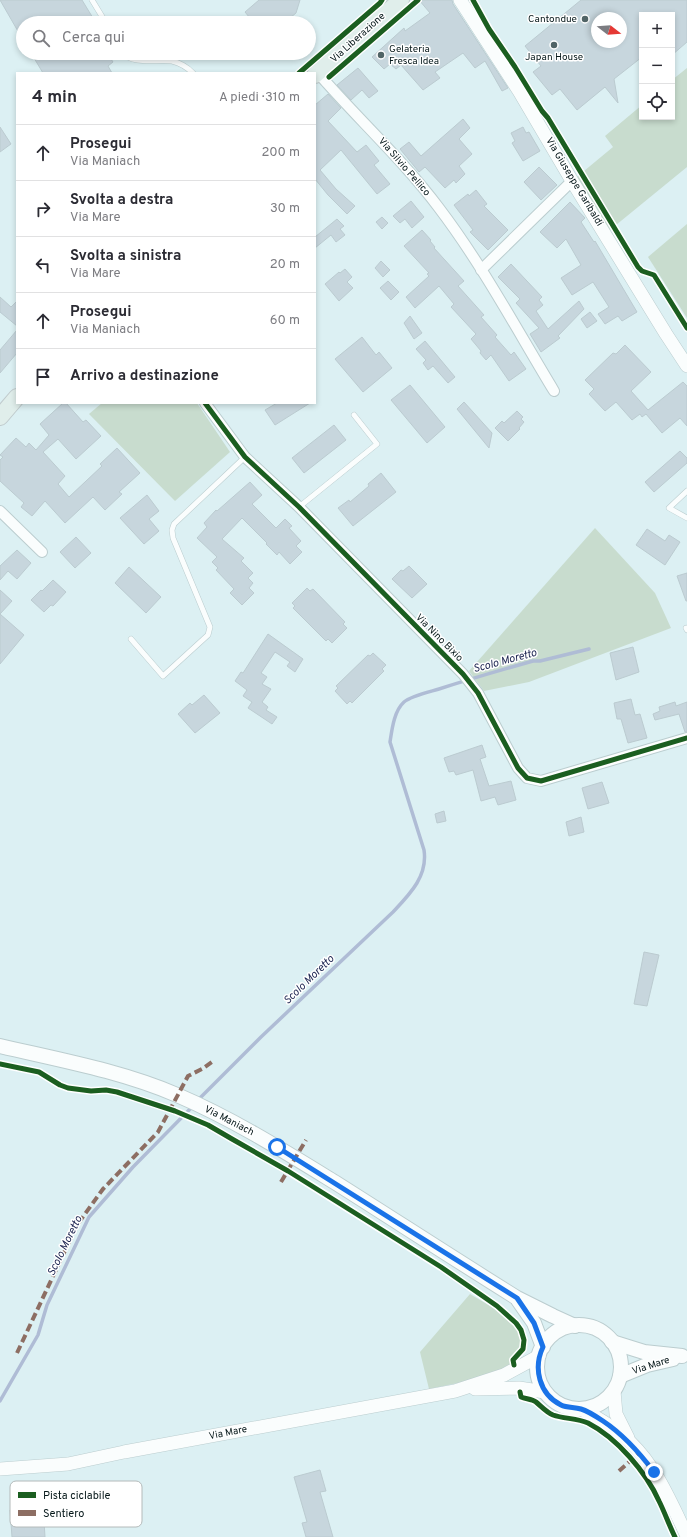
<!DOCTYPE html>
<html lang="it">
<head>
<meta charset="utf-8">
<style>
	:root { --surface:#fff; --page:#f7f7f7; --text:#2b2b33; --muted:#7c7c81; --line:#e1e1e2 }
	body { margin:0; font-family:Overpass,sans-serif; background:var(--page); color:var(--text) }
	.controls { position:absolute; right:12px; top:12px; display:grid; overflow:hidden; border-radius:0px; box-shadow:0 2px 6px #0003 }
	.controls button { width:36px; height:36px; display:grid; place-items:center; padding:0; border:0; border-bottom:1px solid var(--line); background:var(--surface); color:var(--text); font:20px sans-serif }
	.compass { position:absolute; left:591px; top:12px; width:36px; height:36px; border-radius:50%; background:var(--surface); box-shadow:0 2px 6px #0003; rotate:107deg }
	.stop { position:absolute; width:12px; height:12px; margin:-9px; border:3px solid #1a73e8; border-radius:50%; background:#fff }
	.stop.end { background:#1a73e8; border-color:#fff; box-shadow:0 1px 4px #0008 }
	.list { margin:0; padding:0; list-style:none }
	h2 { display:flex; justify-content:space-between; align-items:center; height:52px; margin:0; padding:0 16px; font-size:17px }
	h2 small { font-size:13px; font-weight:400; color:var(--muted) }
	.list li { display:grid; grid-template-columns:26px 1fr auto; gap:12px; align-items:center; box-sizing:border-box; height:56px; padding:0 16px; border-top:1px solid var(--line) }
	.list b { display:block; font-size:15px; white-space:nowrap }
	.list p { margin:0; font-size:13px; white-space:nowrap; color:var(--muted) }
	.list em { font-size:13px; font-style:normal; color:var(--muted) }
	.icon { flex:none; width:22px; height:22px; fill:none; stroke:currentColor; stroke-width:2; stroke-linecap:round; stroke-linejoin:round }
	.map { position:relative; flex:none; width:687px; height:1537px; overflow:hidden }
	.search { position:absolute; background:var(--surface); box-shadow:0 2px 6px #0003; left:16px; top:16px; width:300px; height:44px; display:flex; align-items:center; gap:10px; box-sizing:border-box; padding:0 14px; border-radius:22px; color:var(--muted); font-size:15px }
	.panel { position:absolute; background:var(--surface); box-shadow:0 2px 6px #0003; left:16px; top:72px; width:300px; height:332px; border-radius:0px }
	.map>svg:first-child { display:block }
	.green { fill:#c8dcce }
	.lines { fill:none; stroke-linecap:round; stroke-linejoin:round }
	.stream { stroke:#afbcd5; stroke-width:3.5 }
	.building { fill:#c7d6dd; stroke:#bbcbd0; fill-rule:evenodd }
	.service-casing { stroke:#bbcdcf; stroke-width:6 }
	.minor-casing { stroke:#bbcdcf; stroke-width:12 }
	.tertiary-casing { stroke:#bbcdcf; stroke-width:14 }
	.secondary-casing { stroke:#bbcdcf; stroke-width:16 }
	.primary-casing { stroke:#c0cbcd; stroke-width:18 }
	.service { stroke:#fafdfd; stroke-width:5 }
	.minor { stroke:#fafdfd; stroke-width:10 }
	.tertiary { stroke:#fafdfd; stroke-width:13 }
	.secondary { stroke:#fafdfd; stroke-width:14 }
	.primary { stroke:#e0eeeb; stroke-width:16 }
	.quiet { stroke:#8d6e63; stroke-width:4; stroke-dasharray:8 4; stroke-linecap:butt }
	.cycleway-casing { stroke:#fff; stroke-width:8 }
	.cycleway { stroke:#1b5e20; stroke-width:5 }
	.route { stroke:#1a73e8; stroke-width:5 }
	.poi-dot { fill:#516466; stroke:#fff; stroke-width:1.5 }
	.labels { text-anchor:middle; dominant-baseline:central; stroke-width:3; stroke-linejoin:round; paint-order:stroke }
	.poi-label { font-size:10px; fill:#06181a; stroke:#fff; text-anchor:end }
	.street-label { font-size:10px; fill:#06181a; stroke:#fff }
	.water-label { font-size:11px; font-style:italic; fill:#1c2450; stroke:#fff }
	.key { fill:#fff; stroke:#b4baba; stroke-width:1 }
	.key-label { font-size:11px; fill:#06181a }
</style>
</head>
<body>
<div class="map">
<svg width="687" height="1537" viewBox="0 0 687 1537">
	<rect width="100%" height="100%" fill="#dcf0f3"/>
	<g class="green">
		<path d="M687,68V167L605,234L572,181L613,147L605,136L642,105V117H672V80Z"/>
		<path d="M687,224V318L648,257Z"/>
		<path d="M102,403H197L230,452L175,501L89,414Z"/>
		<path d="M595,528L655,593L671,628L529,682L484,691L469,671Z"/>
		<path d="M470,1294C490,1307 544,1331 510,1358L512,1367L477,1379L429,1389L420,1352Z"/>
	</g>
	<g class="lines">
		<g class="stream">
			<path d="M198,1100L261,1037L393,912C410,894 428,876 424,850L390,742C392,729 394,711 404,702C411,696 429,692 439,689C470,679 501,670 533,661H540L589,649"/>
			<path d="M0,1401L38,1335L47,1305L89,1217L133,1167L193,1106"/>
		</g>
	</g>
	<g class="building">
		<path d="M0,0H82L96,23H23V40Z"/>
		<path d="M259,0H300L296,13L284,23H254L245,12Z"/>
		<path d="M419,0H452L453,4L508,88L502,91L485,61L475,68L463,53L435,72L440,78L423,90L401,65L396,69L390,64L384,69L372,57L404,28L405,31L430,13Z"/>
		<path d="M581,0H687V42L672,55V15H642V57L614,79L618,103L605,87L577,110L560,89L552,95L533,72L541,66L525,46ZM597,18H621V42H597Z"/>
		<path d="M31,53H107L113,62L108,66L112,73H43Z"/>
		<path d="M358,68L378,91L369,98L362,90L351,100L337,85Z"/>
		<path d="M328,94L341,108L328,121L357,152L366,145L379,161L374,165L390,184L377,194L341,150L320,170L336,189L355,206L347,214L328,195L315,179V105Z"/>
		<path d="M463,119L470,128L459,139L472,154L459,166L465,174L456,183L454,180L445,188L425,167L419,172L400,149L409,142L421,156Z"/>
		<path d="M0,127L11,144L0,152Z"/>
		<path d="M523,127L526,133L529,132L540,151L523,161L512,143L515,141L511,133Z"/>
		<path d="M539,167L557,185L541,200L524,182Z"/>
		<path d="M476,190L487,204L484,206L508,230L488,250L470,232L473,230L454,205L468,194L469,196Z"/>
		<path d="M411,201L424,217L412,228L405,219L400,223L393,216Z"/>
		<path d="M570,202L585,218L581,222L594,242L595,241L637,312L622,321L618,316L605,324L598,314L609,307L593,282L572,295L561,278L581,265L566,239L557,248L540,232Z"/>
		<path d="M382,217L388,223L382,229L376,222Z"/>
		<path d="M337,219L344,226L340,229L345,235L336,242L331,235L315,248V237Z"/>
		<path d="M422,230L431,240L430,241L435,247L434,248L464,281L458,286L484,315L481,317L497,335L495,337L511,355L514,352L526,369L509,381L491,355L486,360L480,353L481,351L471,339L476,334L451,307L454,304L439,286L415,308L406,297L429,276L427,274L429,273L404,246Z"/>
		<path d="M381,261L390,270L383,277L375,268Z"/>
		<path d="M511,264L542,297L539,300L543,305L536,311L548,329L579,301L584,309L558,336L560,338L541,352L530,334L539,328L516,303L520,299L498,277Z"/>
		<path d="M345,269L352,277L347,282L353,288L339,301L325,284L339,272L340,273Z"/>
		<path d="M388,281L399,292L391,300L380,288Z"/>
		<path d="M0,297L11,307L17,301V326L0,312Z"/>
		<path d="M590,312L597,321L587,328L581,319Z"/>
		<path d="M410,316L422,333L414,339L404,323Z"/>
		<path d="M17,330V353L0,373V350Z"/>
		<path d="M362,337L376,355L379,352L392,368L363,392L335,359Z"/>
		<path d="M425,341L455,377L448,383L433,366L428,370L423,363L426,360L416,349Z"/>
		<path d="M625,345L651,372L631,391L648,410L683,382L687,386V426L680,418L662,433L646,414L642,417L640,414L632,420L616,402L605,411L589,394L594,389L585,380L613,353L616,354Z"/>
		<path d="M410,385L445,427L427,443L391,400Z"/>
		<path d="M464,402L492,433L489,448L457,409Z"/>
		<path d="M63,403H66L83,422L86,420L101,436L76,459L58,439L43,452L65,476L58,484L69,497L102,466L100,464L117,448L140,473L119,492L122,494L105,510L93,497L65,523L45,501L32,516L21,507L24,503L0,481V460L3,457L0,455L16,438L26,447L29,443L36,450L49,435L40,424Z"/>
		<path d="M277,403H310L275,425L265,410Z"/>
		<path d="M517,411L523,417L521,419L524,422L519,428L520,429L508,441L495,428L502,421L504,423Z"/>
		<path d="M334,425L346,440L304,473L292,458Z"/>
		<path d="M680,451L687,458V463L654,492L645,482Z"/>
		<path d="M381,473L396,492L353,526L338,508L349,500L350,502L369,486L368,484Z"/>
		<path d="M250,482L262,495L252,504L276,528L285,519L292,526L289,528L301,541L296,546L302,552L290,564L279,552L277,555L266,544L267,543L242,518L222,539L244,558L241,561L253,573L248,578L253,583L249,588L254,593L242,605L230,593L234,589L216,570L218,568L212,562L217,557L197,538L207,527L204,523L216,510L217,511Z"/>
		<path d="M147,495L159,511L149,519L159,531L144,544L120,518Z"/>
		<path d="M647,529L665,541L669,535L680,542L665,565L636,545Z"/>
		<path d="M76,537L91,553L75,568L60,552Z"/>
		<path d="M17,550L31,563L17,579L8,571L0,580V566Z"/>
		<path d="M409,566L427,584L412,598L392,579L401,570L403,571Z"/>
		<path d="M129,567L161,597L146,613L115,583Z"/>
		<path d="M687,573V601H686L677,576Z"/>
		<path d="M53,580L66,592L53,606L51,605L44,612L31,600L41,590L42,591Z"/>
		<path d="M307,588L310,591L313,589L345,622L343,624L347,628L332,643L328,639L326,641L293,608L295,606L292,603Z"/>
		<path d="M0,590L12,601L0,614L24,635L0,664Z"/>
		<path d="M268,634L303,659L295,672L287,666L290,662L275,652L261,673L267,677L262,684L271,689L262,702L268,707L266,710L277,717L272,724L248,708L252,702L243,696L247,690L235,681L241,672L243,673Z"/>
		<path d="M633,647L639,672L616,680L610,653Z"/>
		<path d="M373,653L386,665L382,669L384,671L352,703L350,701L347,704L335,691L338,688L336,686L368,655L370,656Z"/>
		<path d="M204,695L220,713L195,733L178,714L190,703L192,705Z"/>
		<path d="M631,699L635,715L640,714L647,738L628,743L621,719H617L614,703Z"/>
		<path d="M675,702L676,706L687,702V732H685L679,714L655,720L653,714L660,711L659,707Z"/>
		<path d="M482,745L486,757L480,759L489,786L511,781L516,800L498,805L495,797L481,801L473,770L456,775L454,771L449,772L444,758Z"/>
		<path d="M602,782L609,803L588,809L582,788Z"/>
		<path d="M444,811L446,821L437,823L435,814Z"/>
		<path d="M581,817L584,832L569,836L566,822Z"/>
		<path d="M644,952L659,955L647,1006L634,1004Z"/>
		<path d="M320,1470L326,1491L320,1492L333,1537H306L302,1523L307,1522L294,1477Z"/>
		<path d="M48,1507L49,1521H44L45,1537H12L10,1510Z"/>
	</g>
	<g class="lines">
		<g class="service-casing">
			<g id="service">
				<path d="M92,0L106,23"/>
				<path d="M124,53C131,65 159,59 172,61C180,63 187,67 193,73"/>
				<path d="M687,491L669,508L687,518"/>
				<path d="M299,507L377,444L354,415"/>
				<path d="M686,628L687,630"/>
				<path d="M131,639L163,676L208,635L210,627L173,538L172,530L174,524L245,457"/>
			</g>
		</g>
		<g class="minor-casing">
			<g id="minor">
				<path d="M318,73C358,119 403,160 439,208C483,266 517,330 554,391"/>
				<path d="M481,270L572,181"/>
				<path d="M205,403L245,457L299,507L463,674L478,693L518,768L527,778L541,781L687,738"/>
				<path d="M0,511L42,552"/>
			</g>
		</g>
		<g class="tertiary-casing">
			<g id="tertiary">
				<path d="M460,0L519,91L572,181L666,334L687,366"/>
				<path d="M475,1389L519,1388L545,1392"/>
				<path d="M614,1391L616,1414L628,1438"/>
				<path d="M581,1409C598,1418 616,1428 630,1442C657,1468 671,1503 687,1536"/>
				<path d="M0,1469L68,1464L124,1452L455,1391L504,1375L539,1356"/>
			</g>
		</g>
		<g class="secondary-casing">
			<g id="secondary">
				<path d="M0,1046C60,1060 121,1071 177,1095C233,1119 284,1151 336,1183C396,1221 456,1260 517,1298L553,1316L575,1326"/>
				<path d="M518,1300L534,1323L543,1347"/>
				<circle cx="579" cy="1367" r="42"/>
				<path d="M612,1342L644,1352L682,1356"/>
				<path d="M620,1376L647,1365L673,1359"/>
			</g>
		</g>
		<g class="primary-casing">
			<g id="primary">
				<path d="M315,75L401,0"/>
				<path d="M0,417L17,397"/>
			</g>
		</g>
		<use href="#service" class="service"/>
		<use href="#minor" class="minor"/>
		<use href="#tertiary" class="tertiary"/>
		<use href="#secondary" class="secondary"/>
		<use href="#primary" class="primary"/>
		<g class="quiet">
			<path d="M281,1182L306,1140"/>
			<path d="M17,1353L77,1225L103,1189L158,1132L188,1076L202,1069L212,1062"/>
			<path d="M619,1471L639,1453"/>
		</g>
		<g class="cycleway-casing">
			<g id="cycleway">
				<path d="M473,0L489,29L515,67L542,111L548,118L638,267L642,271L654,275L687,328"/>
				<path d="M299,73L380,3L382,0"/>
				<path d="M329,77L418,0"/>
				<path d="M205,403L245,457L299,507L463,674L478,693L518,768L527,778L541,781L687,738"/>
				<path d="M0,1064L39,1072L60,1085L68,1088L91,1091L106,1090L117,1092L175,1111L208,1125L232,1139L288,1171L441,1267L497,1306L516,1323L521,1330L524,1340L523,1349L513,1360L514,1365"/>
				<path d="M520,1392L521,1397C526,1399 532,1399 536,1402C542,1407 546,1412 553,1415C564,1419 577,1418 588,1423C617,1438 646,1472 659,1501C665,1513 669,1525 675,1537"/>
			</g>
		</g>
		<use href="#cycleway" class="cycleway"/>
	</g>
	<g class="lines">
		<path class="route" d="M277,1147L517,1298L534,1323L543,1347C533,1368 539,1394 561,1405C567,1408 574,1407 581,1409C588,1411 597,1417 603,1421C624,1435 639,1452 654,1472"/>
	</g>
	<g class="poi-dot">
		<circle cx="585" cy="19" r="4"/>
		<circle cx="554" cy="45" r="4"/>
		<circle cx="381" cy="55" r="4"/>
	</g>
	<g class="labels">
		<g class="poi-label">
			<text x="577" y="19">Cantondue</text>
			<text x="389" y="49" text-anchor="start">Gelateria<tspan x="389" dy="12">Fresca Idea</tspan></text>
			<text x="554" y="57" text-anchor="middle">Japan House</text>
		</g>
		<g class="street-label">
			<text transform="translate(358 38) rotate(-42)">Via Liberazione</text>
			<text transform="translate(404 167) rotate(49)">Via Silvio Pellico</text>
			<text transform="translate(574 182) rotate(59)">Via Giuseppe Garibaldi</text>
			<text transform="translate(439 638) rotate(45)">Via Nino Bixio</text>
			<text transform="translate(229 1121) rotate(27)">Via Maniach</text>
			<text transform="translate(651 1366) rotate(-18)">Via Mare</text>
			<text transform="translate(228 1433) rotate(-11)">Via Mare</text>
		</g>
		<g class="water-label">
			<text transform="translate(505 661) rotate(-15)">Scolo Moretto</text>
			<text transform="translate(309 980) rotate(-44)">Scolo Moretto</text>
			<text transform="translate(65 1246) rotate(-64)">Scolo Moretto</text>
		</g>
	</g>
	<rect x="10" y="1481" width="132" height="46" rx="6" class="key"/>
	<rect x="18" y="1492" width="18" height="6" fill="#1b5e20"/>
	<rect x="18" y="1510" width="18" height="6" fill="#8d6e63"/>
	<g class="key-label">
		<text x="43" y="1499">Pista ciclabile</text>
		<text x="43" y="1517">Sentiero</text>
	</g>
</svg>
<div class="controls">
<button>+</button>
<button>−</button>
<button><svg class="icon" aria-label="locate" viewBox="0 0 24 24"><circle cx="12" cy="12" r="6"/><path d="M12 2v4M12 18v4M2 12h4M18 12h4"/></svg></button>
</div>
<svg class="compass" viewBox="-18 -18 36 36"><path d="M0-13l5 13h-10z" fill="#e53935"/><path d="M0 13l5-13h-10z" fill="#7c7c81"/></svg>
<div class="stop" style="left:277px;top:1147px"></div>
<div class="stop end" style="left:654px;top:1472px"></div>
<div class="search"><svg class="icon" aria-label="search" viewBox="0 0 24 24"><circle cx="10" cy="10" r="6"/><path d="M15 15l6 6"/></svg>Cerca qui</div>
<section class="panel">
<h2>4 min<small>A piedi · 310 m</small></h2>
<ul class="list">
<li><svg class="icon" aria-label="ahead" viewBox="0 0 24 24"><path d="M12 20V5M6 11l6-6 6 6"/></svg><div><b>Prosegui</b><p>Via Maniach</p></div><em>200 m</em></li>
<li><svg class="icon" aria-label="right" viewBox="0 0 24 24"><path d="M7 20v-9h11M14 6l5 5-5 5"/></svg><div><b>Svolta a destra</b><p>Via Mare</p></div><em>30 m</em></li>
<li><svg class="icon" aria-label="left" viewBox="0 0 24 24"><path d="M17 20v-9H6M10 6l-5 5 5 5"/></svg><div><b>Svolta a sinistra</b><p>Via Mare</p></div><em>20 m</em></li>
<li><svg class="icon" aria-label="ahead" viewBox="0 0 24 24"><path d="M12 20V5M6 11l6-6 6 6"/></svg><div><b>Prosegui</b><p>Via Maniach</p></div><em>60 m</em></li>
<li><svg class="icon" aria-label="arrive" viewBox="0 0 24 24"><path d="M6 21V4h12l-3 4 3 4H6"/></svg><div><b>Arrivo a destinazione</b></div></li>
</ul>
</section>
</div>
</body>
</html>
